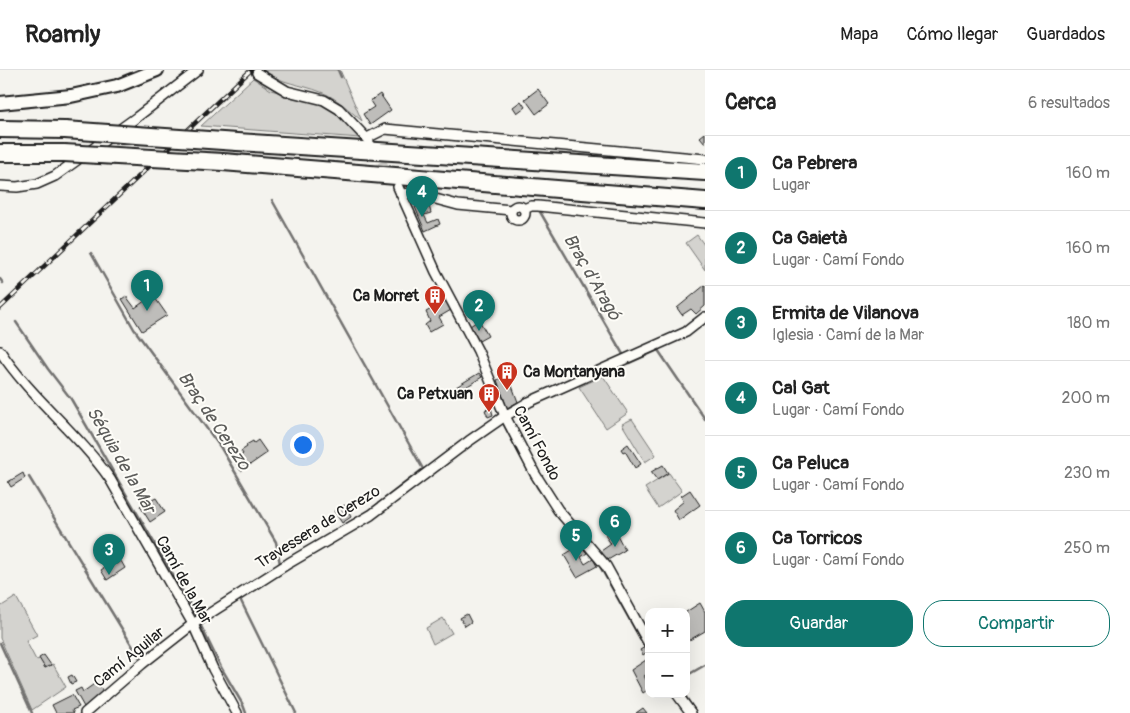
<!DOCTYPE html>
<html lang="es">
<head>
<meta charset="utf-8">
<style>
	:root { --surface:#fff; --page:#f2f2f2; --text:#222; --muted:#767676; --line:#e0e0e0; --accent:#0f766e }
	body { margin:0; font-family:Pangolin,sans-serif; background:var(--page); color:var(--text) }
	.controls { position:absolute; right:15px; bottom:15px; display:grid; overflow:hidden; border-radius:10px; box-shadow:0 5px 20px #0002 }
	.controls button { width:45px; height:45px; display:grid; place-items:center; padding:0; border:0; border-bottom:1px solid var(--line); background:var(--surface); color:var(--text); font:25px sans-serif }
	.you { position:absolute; left:302px; top:374px; width:18px; height:18px; margin:-12px; border:4px solid #fff; border-radius:50%; background:#1a73e8; box-shadow:0 0 0 8px #1a73e833 }
	.badge { display:grid; place-items:center; width:32px; height:32px; border-radius:50%; background:var(--accent); color:#fff; font-size:16px; font-weight:700 }
	.pin { position:absolute; translate:-50% -41px; filter:drop-shadow(0 1px 2px #0008) }
	.pin::after { content:''; position:absolute; top:26px; width:18px; height:15px; background:inherit; clip-path:polygon(0 0,100% 0,50% 100%) }
	.list { margin:0; padding:0; list-style:none }
	h2 { display:flex; justify-content:space-between; align-items:center; height:65px; margin:0; padding:0 20px; font-size:21px }
	h2 small { font-size:16px; font-weight:400; color:var(--muted) }
	.list li { display:grid; grid-template-columns:32px 1fr auto; gap:15px; align-items:center; box-sizing:border-box; height:75px; padding:0 20px; border-top:1px solid var(--line) }
	.list b { display:block; font-size:19px; white-space:nowrap }
	.list p { margin:0; font-size:16px; white-space:nowrap; color:var(--muted) }
	.list em { font-size:16px; font-style:normal; color:var(--muted) }
	.actions { display:flex; gap:10px; padding:15px 20px }
	.actions a { flex:1; padding:11px 0; border:1px solid var(--accent); border-radius:20px; text-align:center; font-size:18px; color:var(--accent) }
	.actions .main { background:var(--accent); color:#fff }
	.map { position:relative; flex:none; width:705px; height:643px; overflow:hidden }
	header { display:flex; align-items:center; gap:30px; box-sizing:border-box; height:70px; padding:0 25px; background:var(--surface); border-bottom:1px solid var(--line) }
	header strong { font-size:24px }
	nav { display:flex; gap:28px; margin-inline-start:auto; font-size:18px }
	main { display:flex }
	aside { flex:1; background:var(--surface) }
	.map>svg:first-child { display:block }
	.green { fill:#d4d3cf; stroke:#787876 }
	.lines { fill:none; stroke-linecap:round; stroke-linejoin:round }
	.stream { stroke:#72716f; stroke-width:2.5 }
	.building { fill:#bebdba; stroke:#1c1c1c }
	.street-tunnel { stroke:#c9c8c4; stroke-width:9; stroke-dasharray:9 4.5; stroke-linecap:butt }
	.street-casing { stroke:#1c1c1c; stroke-width:12 }
	.secondary-casing { stroke:#1c1c1c; stroke-width:16 }
	.highway-casing { stroke:#1c1c1c; stroke-width:20 }
	.street { stroke:#fdfcf7; stroke-width:9 }
	.secondary { stroke:#fdfcf7; stroke-width:12 }
	.highway { stroke:#fdfcf7; stroke-width:16 }
	.rail-casing { stroke:#1c1c1c; stroke-width:4.5 }
	.rail { stroke:#fdfcf7; stroke-width:2.5; stroke-dasharray:8; stroke-linecap:butt }
	.highway-bridge-casing { stroke:#1c1c1c; stroke-width:20; stroke-linecap:butt }
	.highway-bridge { stroke:#fdfcf7; stroke-width:16 }
	.labels { text-anchor:middle; dominant-baseline:central; stroke-width:4; stroke-linejoin:round; paint-order:stroke }
	.poi-label { font-size:16px; font-weight:bold; fill:#1c1c1c; stroke:#fdfcf7; text-anchor:end }
	.street-label { font-size:16px; fill:#1c1c1c; stroke:#fdfcf7 }
	.water-label { font-size:18px; font-style:italic; fill:#5c5c5a; stroke:#fdfcf7 }
</style>
</head>
<body>
<header>
<strong>Roamly</strong>
<nav><a>Mapa</a><a>Cómo llegar</a><a>Guardados</a></nav>
</header>
<main>
<div class="map">
<svg width="705" height="643" viewBox="0 0 705 643">
	<rect width="100%" height="100%" fill="#f4f3ee"/>
	<filter id="ink" filterUnits="userSpaceOnUse"><feTurbulence type="fractalNoise" baseFrequency=".02" numOctaves="2"/><feDisplacementMap in="SourceGraphic" scale="10" xChannelSelector="R" yChannelSelector="G"/><feConvolveMatrix kernelMatrix="1 2 1 2 8 2 1 2 1" color-interpolation-filters="sRGB"/></filter>
	<g filter="url(#ink)">
		<g class="green">
			<path d="M263,0H340L362,51C349,40 337,28 321,22C301,14 281,14 263,0Z"/>
			<path d="M253,8L271,20L328,36L360,68L201,56Z"/>
			<path d="M697,165L705,176V200L686,173Z"/>
			<path d="M603,306L628,343L606,358L579,317Z"/>
			<path d="M632,349L656,385L645,392L622,354Z"/>
			<path d="M669,403L682,421L658,438L645,418Z"/>
			<path d="M16,527L37,565L26,571L36,590L40,589L45,598L53,594L66,617L32,640L0,568V537Z"/>
			<path d="M443,548L452,563L433,574L426,558Z"/>
		</g>
		<g class="lines">
			<g class="stream">
				<path d="M338,0L341,7"/>
				<path d="M272,130L423,399L370,440L338,459"/>
				<path d="M539,140L624,286"/>
				<path d="M91,183L134,259L221,378L276,472L280,494L278,495"/>
				<path d="M0,209L3,213"/>
				<path d="M16,252L48,299L71,329L196,545"/>
				<path d="M628,292L629,293L658,280L705,349"/>
				<path d="M486,311L499,344"/>
				<path d="M503,353L537,417L547,431"/>
				<path d="M29,407L141,590"/>
				<path d="M564,453L598,493L647,581"/>
				<path d="M240,529L296,643"/>
				<path d="M200,554L222,599L243,635L246,643"/>
				<path d="M0,573L32,643"/>
				<path d="M686,606L705,595"/>
				<path d="M684,624L696,643"/>
				<path d="M681,636L685,643"/>
				<path d="M93,642L109,628"/>
			</g>
		</g>
		<g class="building">
			<path d="M538,19L549,34L536,44L525,29Z"/>
			<path d="M380,24L391,40L370,55L363,44L374,37L370,31Z"/>
			<path d="M521,31L525,37L517,43L513,37Z"/>
			<path d="M705,63V73L700,67Z"/>
			<path d="M428,132L431,143L424,145L428,153L438,149L440,154L425,161L415,137Z"/>
			<path d="M705,215V236L696,244L691,239L682,245L677,238Z"/>
			<path d="M153,225L167,245L142,261L122,229L126,226L135,238Z"/>
			<path d="M446,231L451,240L439,247L443,254L429,262L425,255L430,251L426,242Z"/>
			<path d="M479,250L488,266L479,271L470,256Z"/>
			<path d="M479,303L482,307L458,322L456,317Z"/>
			<path d="M508,305L518,332L507,338L497,310Z"/>
			<path d="M491,338L493,345L488,347L485,340Z"/>
			<path d="M258,370L267,383L241,401L234,390L243,384L241,381L247,377L246,375L253,371L254,373Z"/>
			<path d="M628,374L641,394L635,398L625,381L623,382L621,379Z"/>
			<path d="M663,395L668,403L657,410L651,402Z"/>
			<path d="M23,403L25,408L11,417L8,412Z"/>
			<path d="M690,420L700,435L679,450L673,440L684,431L681,426Z"/>
			<path d="M156,428L165,442L150,452L140,436Z"/>
			<path d="M345,435L351,447L342,453L334,441Z"/>
			<path d="M614,459L625,480L606,491L601,481L611,474L605,465Z"/>
			<path d="M580,475L587,483L581,487L585,494L593,489L597,496L577,507L564,485Z"/>
			<path d="M114,491L116,494L121,491L125,498L107,510L101,500Z"/>
			<path d="M700,533L705,542V561L686,572V542Z"/>
			<path d="M467,544L471,552L465,556L460,548Z"/>
			<path d="M645,577L647,582L643,585L640,580Z"/>
			<path d="M44,585L51,595L45,598L39,588Z"/>
			<path d="M649,588V603L644,606L649,615V619L643,623L631,600Z"/>
			<path d="M72,605L76,612L71,614L68,607Z"/>
			<path d="M97,612L104,623L84,637L75,621L81,618L83,622Z"/>
			<path d="M72,625L79,637L72,640L74,643H56L52,635Z"/>
			<path d="M643,638L647,643H636Z"/>
		</g>
		<g class="lines">
			<path class="street-tunnel" d="M374,80L391,107"/>
			<g class="street-casing">
				<g id="street">
					<path d="M257,3L287,21L324,30L339,39L369,71"/>
					<path d="M367,68L385,59L705,89"/>
					<path d="M0,116L17,117L37,114L55,106L137,47L198,0"/>
					<path d="M398,117L436,202L478,281L505,346L535,404L558,440L606,496L649,574"/>
					<path d="M401,124L413,123L458,135L511,140"/>
					<circle cx="518" cy="143" r="7"/>
					<path d="M524,139L531,136H538L705,153"/>
					<path d="M0,281C31,328 78,363 110,409L193,554L213,599L237,643"/>
					<path d="M677,624L691,643"/>
					<path d="M85,643L142,594L193,554L289,493L371,445L469,371L505,346L529,332L686,262L705,247"/>
				</g>
			</g>
			<g class="secondary-casing">
				<path id="secondary" d="M0,33L71,26L117,16L157,0"/>
			</g>
			<g class="highway-casing">
				<g id="highway">
					<path d="M0,59L65,60"/>
					<path d="M237,72L705,102"/>
					<path d="M0,83H64"/>
					<path d="M223,92L705,131"/>
				</g>
			</g>
			<use href="#street" class="street"/>
			<use href="#secondary" class="secondary"/>
			<use href="#highway" class="highway"/>
			<g class="rail-casing">
				<path id="rail" d="M0,238L251,0"/>
			</g>
			<use href="#rail" class="rail"/>
			<g class="highway-bridge-casing">
				<g id="highway-bridge">
					<path d="M65,60L237,72"/>
					<path d="M64,83L223,92"/>
				</g>
			</g>
			<use href="#highway-bridge" class="highway-bridge"/>
		</g>
	</g>
	<defs>
		<g id="building-pin" transform="scale(1.125)"><path d="M0 17L-7.5 6A9.5 9.5 0 1 1 7.5 6Z" fill="#c8321e" stroke="#fdfcf7"/><path d="M-4-6H4V6H1V3H-1V6H-4ZM-2.5-4.3h1.7v1.8h-1.7ZM.8-4.3h1.7v1.8H.8ZM-2.5-1h1.7V.8h-1.7ZM.8-1h1.7V.8H.8Z" fill="#fff"/></g>
	</defs>
	<g fill-rule="evenodd">
		<use href="#building-pin" x="435" y="226"/>
		<use href="#building-pin" x="507" y="302"/>
		<use href="#building-pin" x="489" y="324"/>
	</g>
	<g class="labels">
		<g class="poi-label">
			<text x="419" y="226">Ca Morret</text>
			<text x="523" y="302" text-anchor="start">Ca Montanyana</text>
			<text x="473" y="324">Ca Petxuan</text>
		</g>
		<g class="street-label">
			<text transform="translate(537 373) rotate(62)">Camí Fondo</text>
			<text transform="translate(318 457) rotate(-32)">Travessera de Cerezo</text>
			<text transform="translate(184 510) rotate(61)">Camí de la Mar</text>
			<text transform="translate(129 587) rotate(-39)">Camí Aguilar</text>
		</g>
		<g class="water-label">
			<text transform="translate(592 207) rotate(60)">Braç d'Aragó</text>
			<text transform="translate(214 351) rotate(56)">Braç de Cerezo</text>
			<text transform="translate(121 390) rotate(60)">Séquia de la Mar</text>
		</g>
	</g>
</svg>
<div class="controls">
<button>+</button>
<button>−</button>
</div>
<div class="you"></div>
<div class="pin badge" style="left:147px;top:241px">1</div>
<div class="pin badge" style="left:479px;top:261px">2</div>
<div class="pin badge" style="left:109px;top:505px">3</div>
<div class="pin badge" style="left:422px;top:147px">4</div>
<div class="pin badge" style="left:576px;top:491px">5</div>
<div class="pin badge" style="left:615px;top:477px">6</div>
</div>
<aside>
<h2>Cerca<small>6 resultados</small></h2>
<ul class="list">
<li><span class="badge">1</span><div><b>Ca Pebrera</b><p>Lugar</p></div><em>160 m</em></li>
<li><span class="badge">2</span><div><b>Ca Gaietà</b><p>Lugar · Camí Fondo</p></div><em>160 m</em></li>
<li><span class="badge">3</span><div><b>Ermita de Vilanova</b><p>Iglesia · Camí de la Mar</p></div><em>180 m</em></li>
<li><span class="badge">4</span><div><b>Cal Gat</b><p>Lugar · Camí Fondo</p></div><em>200 m</em></li>
<li><span class="badge">5</span><div><b>Ca Peluca</b><p>Lugar · Camí Fondo</p></div><em>230 m</em></li>
<li><span class="badge">6</span><div><b>Ca Torricos</b><p>Lugar · Camí Fondo</p></div><em>250 m</em></li>
</ul>
<div class="actions"><a class="main">Guardar</a><a>Compartir</a></div>
</aside>
</main>
</body>
</html>
